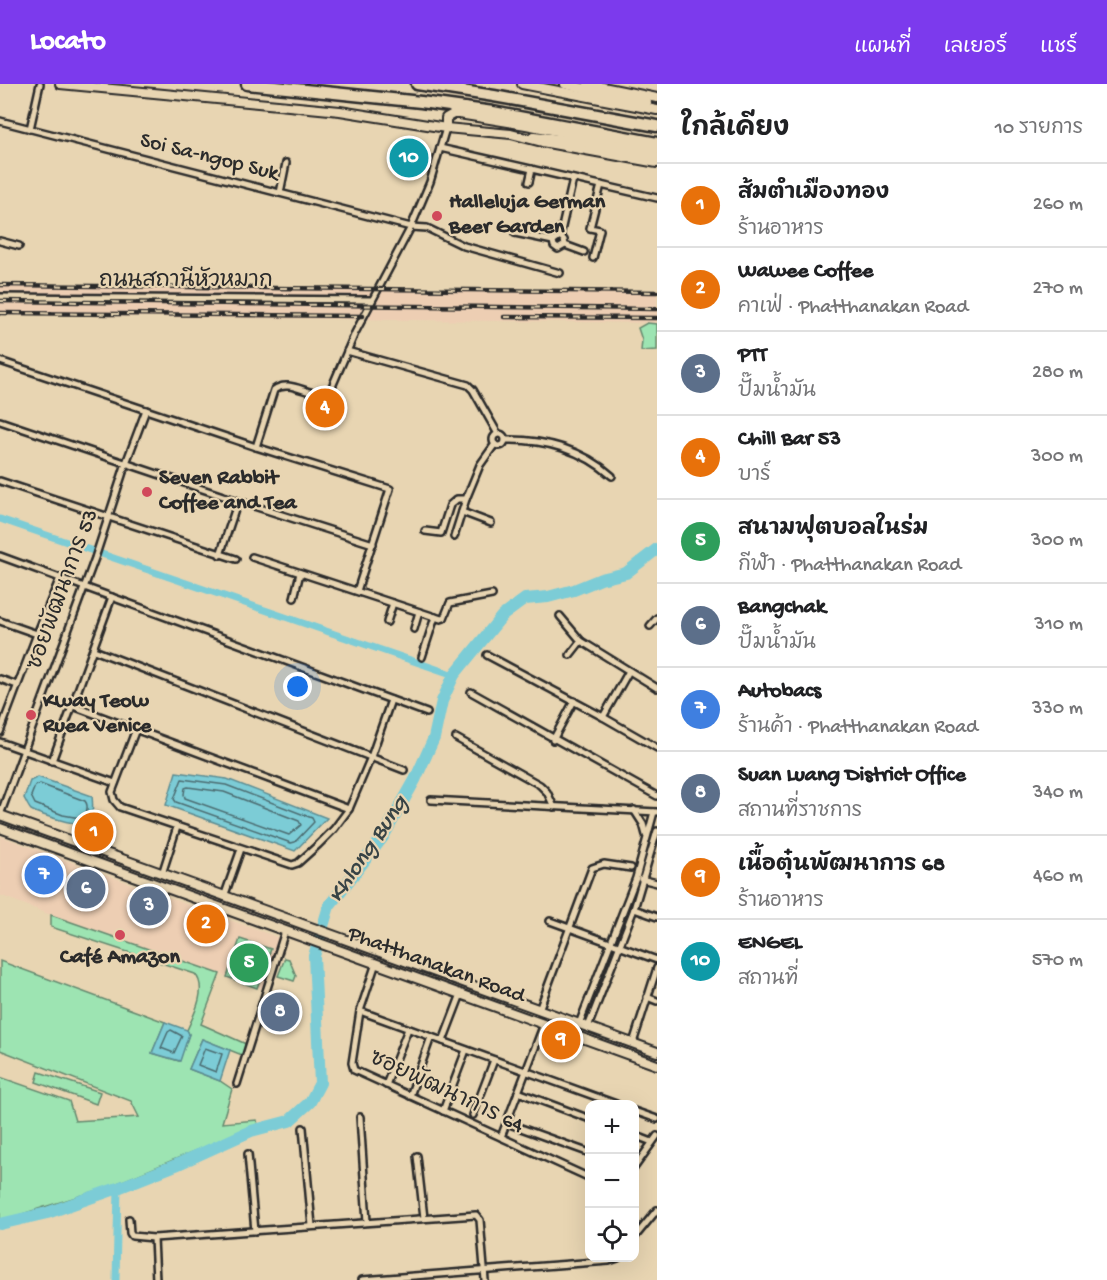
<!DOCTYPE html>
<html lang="th">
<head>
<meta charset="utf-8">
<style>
	:root { --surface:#fff; --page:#f6f6f6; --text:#202124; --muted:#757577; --line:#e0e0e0; --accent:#7c3aed }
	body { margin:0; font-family:"Gochi Hand","Playpen Sans Thai",sans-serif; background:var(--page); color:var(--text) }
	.controls { position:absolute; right:18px; bottom:18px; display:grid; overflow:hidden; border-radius:12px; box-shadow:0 6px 24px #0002 }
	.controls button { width:54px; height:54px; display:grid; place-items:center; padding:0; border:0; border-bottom:2px solid var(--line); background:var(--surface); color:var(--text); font:30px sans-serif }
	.you { position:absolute; left:298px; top:603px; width:21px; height:21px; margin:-15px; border:4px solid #fff; border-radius:50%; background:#1a73e8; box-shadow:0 0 0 9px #1a73e833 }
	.badge { display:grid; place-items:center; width:39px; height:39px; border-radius:50%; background:var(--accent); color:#fff; font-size:20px; font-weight:700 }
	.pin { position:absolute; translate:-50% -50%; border:3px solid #fff; box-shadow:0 2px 6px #0006 }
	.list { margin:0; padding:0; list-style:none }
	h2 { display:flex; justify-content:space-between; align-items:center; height:78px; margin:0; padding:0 24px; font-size:26px }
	h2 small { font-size:20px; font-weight:400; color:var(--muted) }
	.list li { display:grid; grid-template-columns:39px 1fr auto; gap:18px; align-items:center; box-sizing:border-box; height:84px; padding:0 24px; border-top:2px solid var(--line) }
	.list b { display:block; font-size:22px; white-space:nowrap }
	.list p { margin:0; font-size:20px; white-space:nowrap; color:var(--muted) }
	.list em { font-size:20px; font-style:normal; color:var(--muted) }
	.icon { flex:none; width:33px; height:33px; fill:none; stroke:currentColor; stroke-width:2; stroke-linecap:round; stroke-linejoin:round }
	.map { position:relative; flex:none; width:657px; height:1196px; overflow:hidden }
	header { display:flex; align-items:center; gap:36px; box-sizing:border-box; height:84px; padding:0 30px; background:var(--accent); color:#fff }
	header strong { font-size:28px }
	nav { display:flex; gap:33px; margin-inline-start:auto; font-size:21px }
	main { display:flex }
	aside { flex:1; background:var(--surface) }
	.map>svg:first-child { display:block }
	.built { fill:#edceb3 }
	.green { fill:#9de4b2; stroke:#64886e; stroke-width:1.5 }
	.water { fill:#7cccd6; stroke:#5c8c92; stroke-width:1.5 }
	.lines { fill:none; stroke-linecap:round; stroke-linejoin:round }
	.shore { stroke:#4b6b6f; stroke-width:1.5 }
	.canal { stroke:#7cccd6; stroke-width:7 }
	.river { stroke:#7cccd6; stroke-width:12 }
	.street-casing { stroke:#2b2b2b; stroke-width:10 }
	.secondary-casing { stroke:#2b2b2b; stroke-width:12 }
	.highway-casing { stroke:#2b2b2b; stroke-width:15 }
	.street { stroke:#e8d5b2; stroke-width:5 }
	.secondary { stroke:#e8d5b2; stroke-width:8 }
	.highway { stroke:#e8d5b2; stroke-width:10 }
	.rail-casing { stroke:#2b2b2b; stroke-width:4.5 }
	.rail { stroke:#e8d5b2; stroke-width:2; stroke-dasharray:7; stroke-linecap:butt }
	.poi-dot { fill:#d1495b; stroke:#e8d5b2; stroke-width:2 }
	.labels { text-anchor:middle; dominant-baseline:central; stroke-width:4.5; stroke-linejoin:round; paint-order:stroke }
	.street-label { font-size:22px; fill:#2b2b2b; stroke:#e8d5b2 }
	.poi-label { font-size:22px; font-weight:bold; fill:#2b2b2b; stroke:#e8d5b2; text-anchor:start }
	.water-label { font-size:24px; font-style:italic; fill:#374345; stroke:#e8d5b2 }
</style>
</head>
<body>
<header>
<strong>Locato</strong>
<nav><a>แผนที่</a><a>เลเยอร์</a><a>แชร์</a></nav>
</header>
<main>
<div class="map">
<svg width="657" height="1196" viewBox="0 0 657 1196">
	<rect width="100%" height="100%" fill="#e8d5b2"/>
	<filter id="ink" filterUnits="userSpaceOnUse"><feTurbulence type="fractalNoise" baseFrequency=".0167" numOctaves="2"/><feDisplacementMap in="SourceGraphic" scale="12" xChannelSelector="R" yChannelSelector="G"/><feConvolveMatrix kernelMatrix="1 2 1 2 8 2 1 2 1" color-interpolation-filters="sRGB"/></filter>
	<g filter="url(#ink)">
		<g class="built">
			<path d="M0,201L657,207V239L0,231Z"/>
			<path d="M0,752L279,854L262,905L51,831L0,811Z"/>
		</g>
		<g class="green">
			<path d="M647,239L657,240V266L641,267L642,256L638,244Z"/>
			<path d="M51,831L220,890L201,940L246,960L242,971L202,955L189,985L220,997L232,1005L222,1039L257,1036L258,1041L108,1103L0,1137V993L69,1017L75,1037L139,1033L131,1017L0,966V877L165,938L152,969L179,977L189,950L187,946C194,931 208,904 195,890L51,843Z"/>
			<path d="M240,855L271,865L257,904L227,893Z"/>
			<path d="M285,874L289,875L296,892L294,897L278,892Z"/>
			<path d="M39,988L100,1008L96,1020L36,998Z"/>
		</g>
		<g class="water">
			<path d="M176,688L227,695L327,734L295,767L166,721Z"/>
			<path d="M38,693L92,712C93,721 94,733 86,739C79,743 38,730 31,726C28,723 26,717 24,714L30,697Z"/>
			<path d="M165,938L187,946L189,950L180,977L152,969Z"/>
			<path d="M202,955L230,966L220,997L189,985Z"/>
		</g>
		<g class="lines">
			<g class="shore">
				<path d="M182,695L226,701L312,734L314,738L295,758L291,759L176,718L174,715Z"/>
				<path d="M40,700L85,717C89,722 87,732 80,734L63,731L35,720L31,712L35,702Z"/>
				<path d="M188,703L224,708L299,737L301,741L289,751L185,714L184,710L185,704Z"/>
				<path d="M171,946L182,952L174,969L161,964L168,948Z"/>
				<path d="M205,964L222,970L216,988L198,981Z"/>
			</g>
			<g class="canal">
				<path d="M0,435L454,591"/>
				<path d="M116,1196L118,1104"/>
			</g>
			<path class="river" d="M0,1140L47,1129L118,1104L176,1081L251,1047L289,1037L310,1018L320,999L314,872L329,822L383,753L415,696L434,654L442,617L454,591L502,532L525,515L548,513L574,506L601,495L626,489L657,465"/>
			<g class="street-casing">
				<g id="street">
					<path d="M0,37L411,143L427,144L464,162L560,189"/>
					<path d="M30,45L40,0"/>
					<path d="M440,64L657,114"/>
					<path d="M529,98L532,85"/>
					<path d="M280,109L286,79"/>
					<path d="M515,149L553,157"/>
					<path d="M560,152L573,95"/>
					<path d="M0,157L19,162"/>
					<path d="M565,161L564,156L560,152L553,157L554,162L558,165L565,161L584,168"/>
					<path d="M593,174L600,146L590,144L601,101"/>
					<path d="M0,213L372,216"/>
					<path d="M347,267L468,301L473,306L498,350"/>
					<path d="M0,277L256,363L390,405L357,507"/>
					<path d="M0,337L238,417L373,460"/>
					<circle cx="499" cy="356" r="6"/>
					<path d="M506,356C545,355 583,366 612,392"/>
					<path d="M256,363L274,306C292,292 315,320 331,305L355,249L411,143L430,98L446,44"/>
					<path d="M0,397L236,475"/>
					<path d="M462,428L491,439"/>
					<path d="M425,447L441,449L450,421L457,415H466L480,381L495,360"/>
					<path d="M454,453L466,415"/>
					<path d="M220,471L238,417"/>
					<path d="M0,472L427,629"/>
					<path d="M252,473L441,535L444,534L450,519L492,511"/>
					<path d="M294,514L300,489"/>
					<path d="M560,532L581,557L657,604"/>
					<path d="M0,537L37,550"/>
					<path d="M387,538L393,519"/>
					<path d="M650,542L657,534"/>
					<path d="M414,545L419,528"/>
					<path d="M94,566L404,686"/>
					<path d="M487,571L603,633L657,664"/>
					<path d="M570,571L581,557"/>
					<path d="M422,573L435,533"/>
					<path d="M0,595L17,601"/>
					<path d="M471,608L657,712"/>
					<path d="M73,622L349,725"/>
					<path d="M603,633L629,587"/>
					<path d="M136,645L112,708L114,716L120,723L292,781L298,779L318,761L334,745L349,725L371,673L391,616"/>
					<path d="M0,648L37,550L60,494"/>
					<path d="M456,654L540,701L547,708L554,723"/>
					<path d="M553,656L574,617"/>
					<path d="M0,658L115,699"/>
					<path d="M52,677L112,513"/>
					<path d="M431,716L657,728"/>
					<path d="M634,726L643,740L646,751"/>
					<path d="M0,731L95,474L126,379L146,326"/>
					<path d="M162,790L177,743"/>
					<path d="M641,795L657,799"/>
					<path d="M224,813L241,765"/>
					<path d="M634,825L657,833"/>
					<path d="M550,837L657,876"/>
					<path d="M376,879L360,927L352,979L354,986L590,1094"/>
					<path d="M647,913L657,917"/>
					<path d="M539,926L592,784L604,780L631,784"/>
					<path d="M360,927L616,1020"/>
					<path d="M579,940L636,794L654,728"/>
					<path d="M588,943L634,825L657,747"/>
					<path d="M443,957L461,910"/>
					<path d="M633,959L657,884"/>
					<path d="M237,1000L285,847"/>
					<path d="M386,1001L408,945"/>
					<path d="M518,1008L590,1035"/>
					<path d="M410,1012L431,953"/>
					<path d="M443,1027L466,966"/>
					<path d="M634,1027L657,1035"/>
					<path d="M473,1031L494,976"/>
					<path d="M360,1033L367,1138"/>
					<path d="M507,1039L590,1069"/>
					<path d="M303,1044L312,1142"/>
					<path d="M634,1051L652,1058"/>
					<path d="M501,1053L544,940"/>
					<path d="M248,1070L255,1147"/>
					<path d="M417,1072L424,1134"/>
					<path d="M634,1084L657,1052"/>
					<path d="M129,1135L130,1149L132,1152L154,1154L476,1131L480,1136L485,1196"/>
					<path d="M154,1154L156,1196"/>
					<path d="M634,1154L657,1126"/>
					<path d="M362,1196L609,1177L618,1174"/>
				</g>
			</g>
			<g class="secondary-casing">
				<g id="secondary">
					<path d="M60,0L340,27L446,44L511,50L542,58L657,79"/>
					<path d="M522,0L657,26"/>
					<path d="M565,0L647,19"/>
					<path d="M588,0L657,14"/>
					<path d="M446,44V34L453,30H459L526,41L657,66"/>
					<path d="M534,52L576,57L657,73"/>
					<path d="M0,731L657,968"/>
					<path d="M0,744L657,981"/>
				</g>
			</g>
			<g class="highway-casing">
				<g id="highway">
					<path d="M247,0L421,18L493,28L657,59"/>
					<path d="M417,0L494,12L657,42"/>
				</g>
			</g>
			<use href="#street" class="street"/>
			<use href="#secondary" class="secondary"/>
			<use href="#highway" class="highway"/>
			<g class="rail-casing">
				<g id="rail">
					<path d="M0,201L657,208"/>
					<path d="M0,217L657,225"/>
					<path d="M0,229L363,232"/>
					<path d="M504,233L657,234"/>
				</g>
			</g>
			<use href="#rail" class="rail"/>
		</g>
	</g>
	<g class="poi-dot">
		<circle cx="437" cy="132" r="6"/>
		<circle cx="147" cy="408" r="6"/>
		<circle cx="31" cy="631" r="6"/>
		<circle cx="120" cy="851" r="6"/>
	</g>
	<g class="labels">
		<g class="street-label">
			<text transform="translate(209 74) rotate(14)">Soi Sa-ngop Suk</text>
			<text x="186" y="198">ถนนสถานีหัวหมาก</text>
			<text transform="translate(64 506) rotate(-70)">ซอยพัฒนาการ 53</text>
			<text transform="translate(436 882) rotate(20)">Phatthanakan Road</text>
			<text transform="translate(446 1009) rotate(25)">ซอยพัฒนาการ 64</text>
		</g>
		<g class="poi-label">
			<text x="449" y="119">Halleluja German<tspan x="449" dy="25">Beer Garden</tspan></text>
			<text x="159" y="395">Seven Rabbit<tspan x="159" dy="25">Coffee and Tea</tspan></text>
			<text x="43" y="618">Kway Teow<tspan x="43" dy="25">Ruea Venice</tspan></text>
			<text x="120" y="874" text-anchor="middle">Café Amazon</text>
		</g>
		<g class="water-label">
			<text transform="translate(369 766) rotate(-56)">Khlong Bung</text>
		</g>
	</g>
</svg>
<div class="controls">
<button>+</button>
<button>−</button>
<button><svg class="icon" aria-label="locate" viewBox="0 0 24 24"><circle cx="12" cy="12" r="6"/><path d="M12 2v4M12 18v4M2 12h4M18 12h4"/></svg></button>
</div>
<div class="you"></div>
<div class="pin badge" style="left:94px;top:748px;background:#e8710a">1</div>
<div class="pin badge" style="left:206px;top:840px;background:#e8710a">2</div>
<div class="pin badge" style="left:149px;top:822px;background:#5c6f8a">3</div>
<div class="pin badge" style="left:325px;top:324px;background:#e8710a">4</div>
<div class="pin badge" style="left:249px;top:879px;background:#2e9e5b">5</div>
<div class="pin badge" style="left:86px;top:805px;background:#5c6f8a">6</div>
<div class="pin badge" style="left:44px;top:791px;background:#3f7fe0">7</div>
<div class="pin badge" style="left:280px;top:928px;background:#5c6f8a">8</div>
<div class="pin badge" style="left:561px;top:956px;background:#e8710a">9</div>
<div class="pin badge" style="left:409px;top:74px;background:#0f9aa8">10</div>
</div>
<aside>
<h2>ใกล้เคียง<small>10 รายการ</small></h2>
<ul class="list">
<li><span class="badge" style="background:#e8710a">1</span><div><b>ส้มตำเมืองทอง</b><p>ร้านอาหาร</p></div><em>260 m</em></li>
<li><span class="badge" style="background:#e8710a">2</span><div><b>Wawee Coffee</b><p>คาเฟ่ · Phatthanakan Road</p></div><em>270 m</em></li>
<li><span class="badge" style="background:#5c6f8a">3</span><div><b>PTT</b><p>ปั๊มน้ำมัน</p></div><em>280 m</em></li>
<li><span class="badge" style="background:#e8710a">4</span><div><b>Chill Bar 53</b><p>บาร์</p></div><em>300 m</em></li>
<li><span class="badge" style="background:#2e9e5b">5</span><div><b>สนามฟุตบอลในร่ม</b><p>กีฬา · Phatthanakan Road</p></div><em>300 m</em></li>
<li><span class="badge" style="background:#5c6f8a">6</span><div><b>Bangchak</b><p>ปั๊มน้ำมัน</p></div><em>310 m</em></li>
<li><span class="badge" style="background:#3f7fe0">7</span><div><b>Autobacs</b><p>ร้านค้า · Phatthanakan Road</p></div><em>330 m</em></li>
<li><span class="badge" style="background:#5c6f8a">8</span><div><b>Suan Luang District Office</b><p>สถานที่ราชการ</p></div><em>340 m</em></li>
<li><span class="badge" style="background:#e8710a">9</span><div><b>เนื้อตุ๋นพัฒนาการ 68</b><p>ร้านอาหาร</p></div><em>460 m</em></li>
<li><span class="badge" style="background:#0f9aa8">10</span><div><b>ENGEL</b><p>สถานที่</p></div><em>570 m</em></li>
</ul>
</aside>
</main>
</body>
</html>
